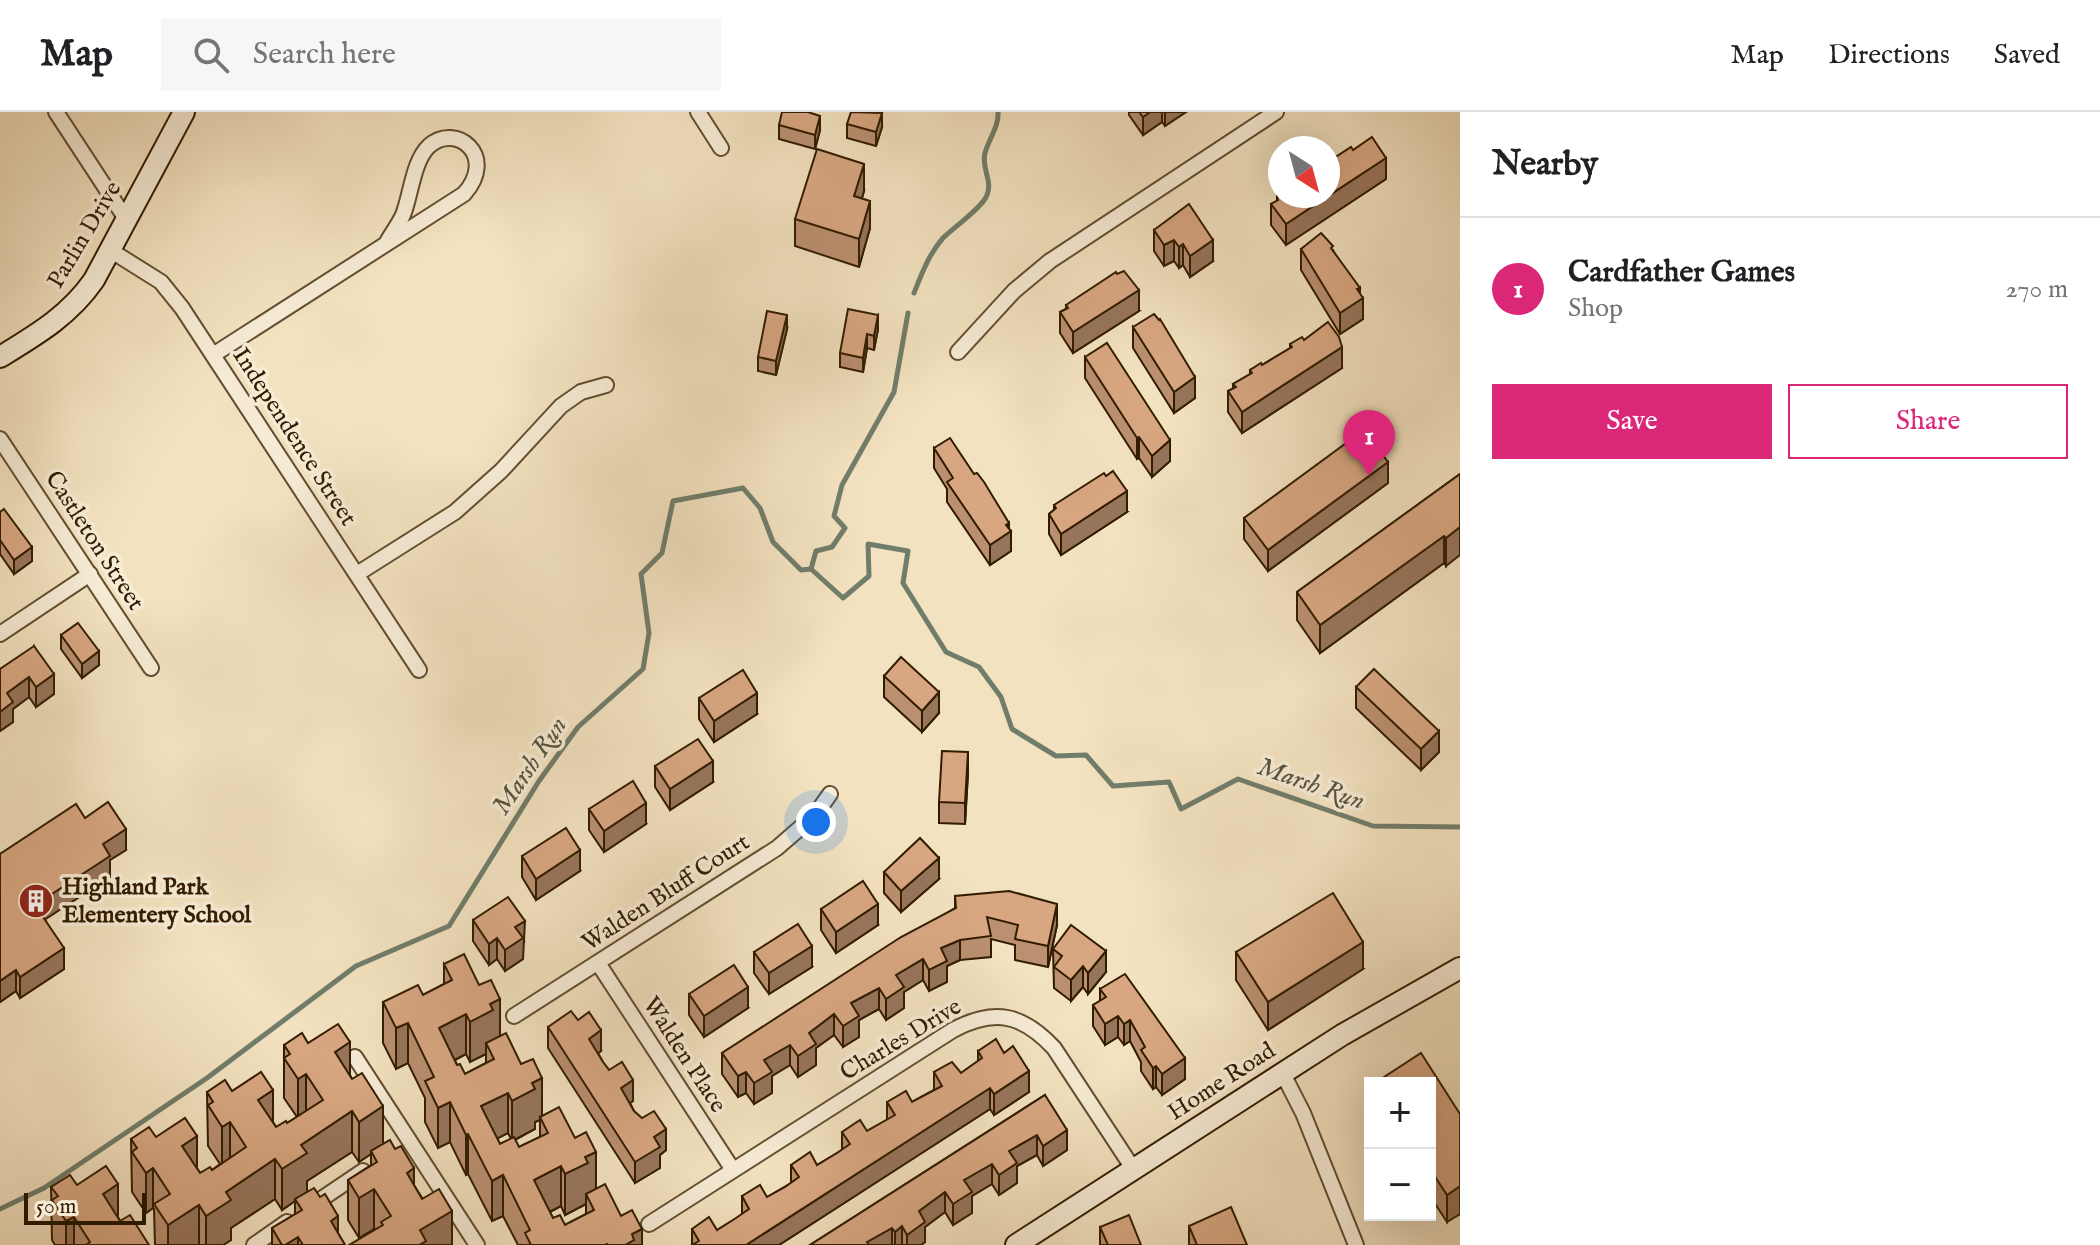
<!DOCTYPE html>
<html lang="en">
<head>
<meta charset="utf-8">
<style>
	:root { --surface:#fff; --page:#f6f6f6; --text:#202124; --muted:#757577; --line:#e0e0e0; --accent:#db2777 }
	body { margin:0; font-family:"IM FELL English",serif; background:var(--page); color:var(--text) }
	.controls { position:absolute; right:24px; bottom:24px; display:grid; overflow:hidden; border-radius:0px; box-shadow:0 8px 32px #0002 }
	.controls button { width:72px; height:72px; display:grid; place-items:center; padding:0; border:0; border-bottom:2px solid var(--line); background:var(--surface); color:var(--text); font:40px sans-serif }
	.compass { position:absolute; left:1268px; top:24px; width:72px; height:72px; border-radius:50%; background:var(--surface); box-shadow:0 8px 32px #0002; rotate:144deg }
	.scale { position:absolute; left:24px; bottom:20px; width:122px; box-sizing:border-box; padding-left:8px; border:4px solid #321c00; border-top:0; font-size:22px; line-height:28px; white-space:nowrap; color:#321c00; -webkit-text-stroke:6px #f7ecd6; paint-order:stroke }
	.you { position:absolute; left:816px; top:710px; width:28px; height:28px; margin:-20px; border:6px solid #fff; border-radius:50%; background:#1a73e8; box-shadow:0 0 0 12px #1a73e833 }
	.badge { display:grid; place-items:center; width:52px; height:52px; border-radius:50%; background:var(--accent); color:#fff; font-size:26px; font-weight:700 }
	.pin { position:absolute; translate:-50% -66px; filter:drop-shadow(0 2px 4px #0008) }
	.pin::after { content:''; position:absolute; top:42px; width:28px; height:24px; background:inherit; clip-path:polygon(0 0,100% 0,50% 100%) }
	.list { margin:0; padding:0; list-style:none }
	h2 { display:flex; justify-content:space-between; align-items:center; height:104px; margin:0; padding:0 32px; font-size:34px }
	h2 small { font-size:26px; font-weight:400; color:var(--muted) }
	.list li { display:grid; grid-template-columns:52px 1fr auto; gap:24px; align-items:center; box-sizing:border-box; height:144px; padding:0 32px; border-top:2px solid var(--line) }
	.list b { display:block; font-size:30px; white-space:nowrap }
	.list p { margin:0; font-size:26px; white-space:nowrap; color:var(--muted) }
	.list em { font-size:26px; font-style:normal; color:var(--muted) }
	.actions { display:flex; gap:16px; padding:24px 32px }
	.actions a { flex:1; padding:18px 0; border:2px solid var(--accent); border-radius:0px; text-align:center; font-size:28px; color:var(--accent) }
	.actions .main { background:var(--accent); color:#fff }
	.icon { flex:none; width:44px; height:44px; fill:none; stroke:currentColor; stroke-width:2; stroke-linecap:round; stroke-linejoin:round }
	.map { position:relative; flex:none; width:1460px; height:1133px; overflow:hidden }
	header { display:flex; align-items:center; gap:48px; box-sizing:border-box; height:112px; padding:0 40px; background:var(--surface); border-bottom:2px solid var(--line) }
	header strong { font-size:38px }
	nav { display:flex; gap:44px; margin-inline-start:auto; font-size:28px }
	.search { width:560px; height:72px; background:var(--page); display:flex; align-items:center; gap:20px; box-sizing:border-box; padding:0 28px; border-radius:0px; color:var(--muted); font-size:30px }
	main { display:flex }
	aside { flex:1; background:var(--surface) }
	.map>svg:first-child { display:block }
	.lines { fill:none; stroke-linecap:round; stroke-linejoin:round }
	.stream { stroke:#717d6b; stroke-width:5 }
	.street-casing { stroke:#624e30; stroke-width:18 }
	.secondary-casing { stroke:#321c00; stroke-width:24 }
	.street { stroke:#f7ecd6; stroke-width:14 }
	.secondary { stroke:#f7ecd6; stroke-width:20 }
	.wall { fill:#ba9070; stroke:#321c00; stroke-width:2; fill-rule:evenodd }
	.shaded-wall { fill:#97755b; stroke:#321c00; stroke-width:2 }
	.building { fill:#d8a782; stroke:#321c00; stroke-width:2 }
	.labels { text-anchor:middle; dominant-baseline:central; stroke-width:7; stroke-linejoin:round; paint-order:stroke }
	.street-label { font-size:24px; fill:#321c00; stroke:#f7ecd6 }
	.poi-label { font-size:24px; font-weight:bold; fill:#321c00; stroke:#f7ecd6; text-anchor:start }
	.water-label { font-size:26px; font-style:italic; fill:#57543f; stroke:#f7ecd6 }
</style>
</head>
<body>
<header>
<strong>Map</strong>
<div class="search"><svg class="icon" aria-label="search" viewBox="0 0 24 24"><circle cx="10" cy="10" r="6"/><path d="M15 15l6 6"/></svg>Search here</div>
<nav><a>Map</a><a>Directions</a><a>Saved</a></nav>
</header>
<main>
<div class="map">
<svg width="1460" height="1133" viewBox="0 0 1460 1133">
	<rect width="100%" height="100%" fill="#f3e2c0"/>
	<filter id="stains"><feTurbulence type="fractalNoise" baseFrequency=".0025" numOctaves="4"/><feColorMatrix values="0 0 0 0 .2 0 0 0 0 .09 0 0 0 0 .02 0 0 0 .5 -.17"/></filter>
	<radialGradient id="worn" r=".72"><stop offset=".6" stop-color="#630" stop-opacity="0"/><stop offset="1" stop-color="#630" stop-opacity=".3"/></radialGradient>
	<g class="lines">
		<g class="stream">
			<path d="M914,181C922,161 929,142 943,126C954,115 983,95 987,83C993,69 981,56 985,41C989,26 999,15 998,0"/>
			<path d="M811,457L816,439L832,435L845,416L834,404L842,373L894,280L908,201"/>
			<path d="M0,1097L44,1076L207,966L356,854L449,814L539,669L578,615L643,557L649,521L641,462L662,441L673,389L743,376L760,396L773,430L801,458L811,457L843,486L869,464L868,432L908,439L903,471L946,540L979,555L1001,585L1012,617L1056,644L1086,643L1113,674L1169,670L1181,697L1238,667L1373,714L1460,715"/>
		</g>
		<g class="street-casing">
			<g id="street">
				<path d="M56,0L126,107"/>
				<path d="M698,0L721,36"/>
				<path d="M110,138L161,170L182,196L419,558"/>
				<path d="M958,240L1014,179L1050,149L1276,0"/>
				<path d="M213,243L464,82C498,44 456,10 429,34C413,49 411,83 403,103C399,112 392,121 387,130"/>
				<path d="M0,327L151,556"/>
				<path d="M357,462L455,400L501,359L561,294L581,280L606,273"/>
				<path d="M0,522L90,462"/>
				<path d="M598,851L733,1058"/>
				<path d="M514,904L777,736L815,703L830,682"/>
				<path d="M355,945L477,1133"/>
				<path d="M1283,962L1303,1001L1356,1133"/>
				<path d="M311,1094L363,1059"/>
				<path d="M649,1112L953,918C995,896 1022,902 1054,936L1134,1058"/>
				<path d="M254,1133L287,1110"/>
			</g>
		</g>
		<g class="secondary-casing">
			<g id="secondary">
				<path d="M0,245C36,223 69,204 94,168L184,0"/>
				<path d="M1016,1133L1342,923L1460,856"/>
			</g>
		</g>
		<use href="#street" class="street"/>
		<use href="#secondary" class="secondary"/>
	</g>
	<g class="wall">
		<path d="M1129,0H1186L1165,14L1162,10L1143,23L1129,3Z"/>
		<path d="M847,12L882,15L876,34L847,26Z"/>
		<path d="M779,13L820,18L815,37L779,27Z"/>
		<path d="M1386,67L1286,133L1271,113V92L1277,89V84Z"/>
		<path d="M864,79L862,86L870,116L859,155L795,134V107Z"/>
		<path d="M1154,118L1213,149L1190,165L1183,153L1179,156L1174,149L1164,154L1154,139Z"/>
		<path d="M1301,137L1333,138L1363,207L1340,222L1301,158Z"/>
		<path d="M1066,193L1139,199L1073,241L1060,221V200L1066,197Z"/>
		<path d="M878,203V217L874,238L867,236L863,260L840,255V241Z"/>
		<path d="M1133,215L1195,286L1174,301L1133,236Z"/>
		<path d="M787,217L776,263L758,259V245Z"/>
		<path d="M1304,228L1342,256L1242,321L1228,300V279L1233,277V272L1250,262V258L1262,253L1290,236V232Z"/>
		<path d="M1085,245L1170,349L1152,365L1139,346L1137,347L1085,266Z"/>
		<path d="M934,336L1009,416L1011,439L990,453L947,390V377L934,356Z"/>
		<path d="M1460,362L1446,454L1444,451L1320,541L1297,508V480Z"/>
		<path d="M1388,371L1268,459L1244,427V406Z"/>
		<path d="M1054,393L1127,400L1061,443L1049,422V402L1054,398Z"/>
		<path d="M0,400L32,449L14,462L0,442Z"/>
		<path d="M61,523L99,553L82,566L61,537Z"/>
		<path d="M34,534L54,582L36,595L29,585L13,597V610L0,619Z"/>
		<path d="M884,564L939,601L922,620L884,585Z"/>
		<path d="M1356,575L1439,640L1421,658L1356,596Z"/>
		<path d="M699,586L757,602L714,630L699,607Z"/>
		<path d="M655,654L713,670L670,698L655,675Z"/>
		<path d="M968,661L965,712L939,711V690Z"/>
		<path d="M589,697L646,712L604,740L589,718Z"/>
		<path d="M85,706L126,738L110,748V765L45,807L64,857L20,886L16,879L0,890V742Z"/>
		<path d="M522,744L580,759L536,788L522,765Z"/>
		<path d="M884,760L939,767L901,800L884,781Z"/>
		<path d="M955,784L1057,813L1048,855L1015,848V833L991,827V845L960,848L947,854V870L929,879L923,868L904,880V896L886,908L879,897L859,908V925L843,935L834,923L816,936V953L798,965L790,953L772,964V981L754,992L746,981L738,985L722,962V941L955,796Z"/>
		<path d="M821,797L878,813L836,841L821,818Z"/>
		<path d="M473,808L525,830H523V847L505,859L497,847L489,853L473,829Z"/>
		<path d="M1053,837L1106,860L1088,882L1083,875L1071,889L1054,876Z"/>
		<path d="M754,840L812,855L769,882L754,861Z"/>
		<path d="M1236,840L1363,857L1268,918L1236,868Z"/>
		<path d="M444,852L500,924L542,1003L596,1077L621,1104L642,1133H518L503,1104L492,1109L468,1062L466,1063L450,1030L438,1036L425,1010V986L408,951L396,957L383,931V890L423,883L444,872ZM466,942L470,950L486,942V951L465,962L457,953L455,948ZM540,1008V1025L519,1035L515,1028L535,1017V1010ZM508,1021L511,1027L500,1032L497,1026ZM586,1092V1102L565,1113L553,1106L550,1100L561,1094L565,1103Z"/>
		<path d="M1100,877L1185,967L1162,983L1156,975L1153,977L1141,959V950L1130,929L1124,933L1118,925L1105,933L1093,914V893L1100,889Z"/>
		<path d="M689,882L748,896L704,925L689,903Z"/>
		<path d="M548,915L601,939L598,941L603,950L633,989L630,991L634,999L666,1038L660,1043V1056L635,1071L548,936Z"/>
		<path d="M308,931L350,963L383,1031L414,1073L452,1133L374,1117L359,1126L348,1108V1068L371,1053V1042L359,1050L352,1040L307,1069V1080L338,1121L345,1133H272V1116L295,1102V1089L282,1098L275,1087L231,1116V1128L223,1133H155L154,1097L153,1096L146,1101L132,1080L131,1027L156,1025L197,1056L200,1061L212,1058L220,1052L208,1034L207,980L232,979L273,1010L276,1015L287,1011L297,1005L284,986V933Z"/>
		<path d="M978,939L1029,980L994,1003L990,997L779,1133H692V1117L717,1118L742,1103V1084L767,1085L791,1071V1053H817L842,1038V1020L867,1019L887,1008V990H912L934,978V960L961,961L978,949Z"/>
		<path d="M1430,971L1460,1002L1447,1110L1430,1084Z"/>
		<path d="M1045,983L1067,1038L1043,1054L1037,1043L1017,1054V1071L999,1083L992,1072L972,1084V1101L953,1113L945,1100L925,1115V1130L921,1133H810Z"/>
		<path d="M77,1073L118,1105L120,1109L149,1133H55L52,1128L51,1075Z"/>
		<path d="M1189,1114L1247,1133H1189Z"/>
		<path d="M1100,1115L1141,1133H1100Z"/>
	</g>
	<g class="shaded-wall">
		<path d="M1150,0H1162V10L1143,23V5Z"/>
		<path d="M1165,0H1186L1165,14Z"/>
		<path d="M882,1V15L876,34V20Z"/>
		<path d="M820,4V18L815,37V23Z"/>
		<path d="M1386,46V67L1286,133V112Z"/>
		<path d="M864,52V79L854,112V84Z"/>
		<path d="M870,89V116L859,155V127Z"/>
		<path d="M1174,128V149L1164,154V133Z"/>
		<path d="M1213,128V149L1190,165V144Z"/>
		<path d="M1183,132V153L1179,156V135Z"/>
		<path d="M1360,176V188L1363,186V207L1340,222V201Z"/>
		<path d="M1139,178V199L1073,241V220Z"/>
		<path d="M787,203V217L776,263V249Z"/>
		<path d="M878,203V217L874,238V224Z"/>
		<path d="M867,222V236L863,260V246Z"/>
		<path d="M1342,235V256L1242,321V300Z"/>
		<path d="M1195,265V286L1174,301V280Z"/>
		<path d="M1139,325V346L1137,347V326Z"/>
		<path d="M1170,328V349L1152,365V344Z"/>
		<path d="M1388,350V371L1268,459V438Z"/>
		<path d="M1127,379V400L1061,443V422Z"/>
		<path d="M1009,411V420L1011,419V439L990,453V433Z"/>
		<path d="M1460,415V443L1446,454V426Z"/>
		<path d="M1444,424V451L1320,541V513Z"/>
		<path d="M32,435V449L14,462V448Z"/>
		<path d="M99,539V553L82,566V552Z"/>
		<path d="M54,562V582L36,595V575Z"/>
		<path d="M29,565V585L13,597V610L0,619V600L7,581Z"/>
		<path d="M939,580V601L922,620V599Z"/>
		<path d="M757,581V602L714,630V609Z"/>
		<path d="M1439,619V640L1421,658V637Z"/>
		<path d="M968,640V661L965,712V691Z"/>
		<path d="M713,649V670L670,698V677Z"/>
		<path d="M646,691V712L604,740V719Z"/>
		<path d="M126,717V738L110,748V765L35,814V793L103,732Z"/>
		<path d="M580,738V759L536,788V767Z"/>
		<path d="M939,746V767L901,800V779Z"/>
		<path d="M878,792V813L836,841V820Z"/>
		<path d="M1057,792V813L1048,855V834Z"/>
		<path d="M525,809L523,847L505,859V838L515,815Z"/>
		<path d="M497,826V847L489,853V832Z"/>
		<path d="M960,828V848L947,854V870L929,879V858L941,836Z"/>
		<path d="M1363,830V857L1268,918V890Z"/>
		<path d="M812,834V855L769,882V861Z"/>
		<path d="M64,836V857L20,886V865Z"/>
		<path d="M1106,839V860L1088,882V861Z"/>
		<path d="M923,847V868L904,880V896L886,908V887L896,863Z"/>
		<path d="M1083,854V875L1071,889V868Z"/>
		<path d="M16,858V879L0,890V869Z"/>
		<path d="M748,875V896L704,925V904Z"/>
		<path d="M879,876V897L859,908V925L843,935V914L851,891Z"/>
		<path d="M500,887V927L486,931V942L470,950V910L490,892Z"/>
		<path d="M466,902V942L439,956V916Z"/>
		<path d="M834,902V923L816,936V953L798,965V944L809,921Z"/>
		<path d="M1118,904V925L1105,933V912Z"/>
		<path d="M1130,908V929L1124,933V912Z"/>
		<path d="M408,911V951L396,957V916Z"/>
		<path d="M601,918V939L589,948V927Z"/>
		<path d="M350,930V971L335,940Z"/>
		<path d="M790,933V953L772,964V981L754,992V971L764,948Z"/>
		<path d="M1185,946V967L1162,983V962Z"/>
		<path d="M1156,954V975L1153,977V956Z"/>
		<path d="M1029,959V980L994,1003V982Z"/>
		<path d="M746,960V981L738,985V964Z"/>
		<path d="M306,962V1003L298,1008V967Z"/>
		<path d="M542,966V1006L540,1005V1008L535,1010V1017L512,1029V989L532,971Z"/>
		<path d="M633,968V989L621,997V976Z"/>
		<path d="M990,976V997L779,1133H746Z"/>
		<path d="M273,978V1018L258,988Z"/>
		<path d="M508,981V1021L481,1035V994Z"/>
		<path d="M450,990V1030L438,1036V996Z"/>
		<path d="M383,994V1034L371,1039V1042L359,1050V1010Z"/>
		<path d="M352,999V1040L307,1069V1081L295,1087V1089L282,1098V1057L301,1033Z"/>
		<path d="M230,1010V1050L222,1055V1015Z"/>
		<path d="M666,1017V1038L660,1043V1056L635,1071V1050L654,1025Z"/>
		<path d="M1067,1018V1038L1043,1054V1034Z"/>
		<path d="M468,1022V1062L466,1063V1023Z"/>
		<path d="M1037,1023V1043L1017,1054V1071L999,1083V1063L1009,1039Z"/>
		<path d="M197,1024V1064L182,1034Z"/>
		<path d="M596,1040V1080L586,1082V1092L565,1103V1062L585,1045Z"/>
		<path d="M275,1047V1087L231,1116V1128L223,1133H206V1104L226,1080Z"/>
		<path d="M992,1052V1072L972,1084V1101L953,1113V1092L964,1068Z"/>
		<path d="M561,1054V1094L534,1108V1068Z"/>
		<path d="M153,1056V1096L146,1101V1061Z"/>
		<path d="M414,1056V1096L407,1061Z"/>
		<path d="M503,1063V1104L492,1109V1069Z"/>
		<path d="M118,1072V1113L103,1082Z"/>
		<path d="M1460,1074V1102L1447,1110V1083Z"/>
		<path d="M374,1077V1117L359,1126V1086Z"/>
		<path d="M945,1080V1100L925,1115V1130L921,1133H907V1123L919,1099Z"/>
		<path d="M199,1093V1133H168V1113Z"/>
		<path d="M452,1099V1133H419L420,1118Z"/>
		<path d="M338,1104V1133L331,1109Z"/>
		<path d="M74,1105V1133H66V1109Z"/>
		<path d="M902,1114V1133H895V1120Z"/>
		<path d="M892,1116V1133H867V1130Z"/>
		<path d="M642,1117V1133H625L632,1122Z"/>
		<path d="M298,1125V1133H285Z"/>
	</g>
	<g class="building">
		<path d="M782,0H808L820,4L815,23L779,13Z"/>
		<path d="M851,0L882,1L876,20L847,12Z"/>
		<path d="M1139,0H1150L1143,5Z"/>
		<path d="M1372,25L1386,46L1328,84V50L1351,35L1353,38Z"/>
		<path d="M817,37L864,52L854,84L870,89L859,127L795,107Z"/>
		<path d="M1280,81V84H1328L1286,112L1271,92L1278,88L1277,84Z"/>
		<path d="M1189,92L1213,128L1190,144L1183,132L1179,135L1174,128L1164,133L1154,118Z"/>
		<path d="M1321,121L1333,134L1331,136L1360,176L1357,177L1363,186L1340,201L1301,137Z"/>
		<path d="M1124,159L1139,178L1073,220L1060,200L1068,196L1066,193L1116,160L1117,162Z"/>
		<path d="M848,197L878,203L874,224L867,222L863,246L840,241Z"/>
		<path d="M767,199L787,203L776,249L758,245Z"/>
		<path d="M1154,202L1159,208L1160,207L1195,265L1174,280L1133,215Z"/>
		<path d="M1328,210L1339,225L1342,235L1242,300L1228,279L1236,275L1233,272L1252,261L1250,258L1261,251L1262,253L1292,235L1290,232L1302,225L1304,228Z"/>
		<path d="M1107,231L1170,328L1152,344L1139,325L1137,326L1085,245Z"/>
		<path d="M1364,318L1388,350L1268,438L1244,406Z"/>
		<path d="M950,326L974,362L977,361L984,370L1009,411L1006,413L1011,419L990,433L947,370L953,366L934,336Z"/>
		<path d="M1113,359L1127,379L1061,422L1049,402L1056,396L1054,393L1104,361L1106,364Z"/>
		<path d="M1460,362V415L1446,426L1444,424L1320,513L1297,480Z"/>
		<path d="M4,397L32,435L14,448L0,428V400Z"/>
		<path d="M78,511L99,539L82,552L61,523Z"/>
		<path d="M34,534L54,562L36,575L29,565L7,581L13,590L0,600V557Z"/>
		<path d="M901,545L939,580L922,599L884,564Z"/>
		<path d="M1374,557L1439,619L1421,637L1356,575Z"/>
		<path d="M743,558L757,581L714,609L699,586Z"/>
		<path d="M698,627L713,649L670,677L655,654Z"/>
		<path d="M942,639L968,640L965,691L939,690Z"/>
		<path d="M633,669L646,691L604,719L589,697Z"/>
		<path d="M108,690L126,717L103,732L110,744L35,793L64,836L20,865L16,858L0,869V742L76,692L85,706Z"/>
		<path d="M566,716L580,738L536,767L522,744Z"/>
		<path d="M920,726L939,746L901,779L884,760Z"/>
		<path d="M863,769L878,792L836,820L821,797Z"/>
		<path d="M1009,779L1057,792L1048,834L1015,827L1018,813L987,805L991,824L960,828L941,836L947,849L929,858L923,847L896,863L904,875L886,887L879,876L851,891L859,904L843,914L834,902L809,921L816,932L798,944L790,933L764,948L772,960L754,971L746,960L738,964L722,941L901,825L956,796L955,784Z"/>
		<path d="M1333,781L1363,830L1268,890L1236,840Z"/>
		<path d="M508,785L525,809L515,815L523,826L505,838L497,826L489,832L473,808Z"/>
		<path d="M798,812L812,834L769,861L754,840Z"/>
		<path d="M1071,813L1106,839L1088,861L1083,854L1071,868L1054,855L1062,844L1053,837Z"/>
		<path d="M464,842L479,873L491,868L500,887L490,892L493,898L470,910L466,902L439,916L457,953L460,952L465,962L494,947L486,931L506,921L521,952L533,947L542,966L532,971L535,977L512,989L508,981L481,994L500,1032L514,1025L519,1035L548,1021L540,1005L559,995L575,1026L586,1020L596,1040L585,1045L588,1051L565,1062L561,1054L534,1068L553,1106L560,1103L565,1113L594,1098L586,1082L605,1072L621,1104L632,1098L642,1117L632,1122L634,1128L625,1133H608L607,1132L605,1133H531L525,1121L530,1118L503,1063L492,1069L468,1022L466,1023L450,990L438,996L425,969L434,965L408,911L396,916L383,890L418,873L423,883L452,868L444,852Z"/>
		<path d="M734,853L748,875L704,904L689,882Z"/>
		<path d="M1125,862L1185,946L1162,962L1156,954L1153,956L1141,938L1145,935L1130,908L1124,912L1118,904L1105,912L1093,893L1106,885L1100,877Z"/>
		<path d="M571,899L578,908L589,900L601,918L589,927L603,950L609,958L622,950L633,968L621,976L634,999L642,1006L654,999L666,1017L654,1025L660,1035L635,1050L548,915Z"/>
		<path d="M338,912L350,930L335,940L352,967L362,961L383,994L359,1010L352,999L301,1033L307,1041L282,1057L275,1047L226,1080L231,1088L206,1104L199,1093L168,1113L154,1092L170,1082L153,1056L146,1061L132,1040L137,1036L131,1027L149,1015L156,1025L185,1006L197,1024L182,1034L200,1061L210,1055L212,1058L246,1035L230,1010L222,1015L208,993L213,990L207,980L225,968L232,979L261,960L273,978L258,988L276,1015L286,1009L287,1011L323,988L306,962L298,967L284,946L290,942L284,933L302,921L308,931Z"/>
		<path d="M996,927L1004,941L1013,934L1029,959L994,982L990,976L746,1133H692L699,1129L692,1117L709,1105L717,1118L736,1106L749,1097L742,1084L760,1073L767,1085L785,1075L799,1065L791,1053L810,1040L817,1053L837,1041L850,1032L842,1020L860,1008L867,1019L895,1003L887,990L906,979L912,990L942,974L934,960L952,950L961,961L982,946L978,939Z"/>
		<path d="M1421,941L1460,1002V1074L1447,1083L1430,1057V971H1375Z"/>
		<path d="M1045,983L1067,1018L1043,1034L1037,1023L1009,1039L1017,1051L999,1063L992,1052L964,1068L972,1080L953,1092L945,1080L919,1099L925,1110L907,1123L902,1114L895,1120L892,1116L867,1130L869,1133H810Z"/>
		<path d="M390,1028L395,1037L401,1034L414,1056L407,1061L422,1087L439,1077L452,1099L420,1118L426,1129L419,1133H349L383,1113L381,1110L391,1104L374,1077L359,1086L348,1068L377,1050L371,1039Z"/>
		<path d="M106,1054L118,1072L103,1082L120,1109L130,1103L149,1133H86L90,1130L74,1105L66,1109L52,1088L58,1084L51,1075L70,1063L77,1073Z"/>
		<path d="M314,1076L320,1085L325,1082L338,1104L331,1109L345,1133H303L298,1125L285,1133H282L272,1116L302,1098L295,1087Z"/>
		<path d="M1231,1095L1247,1133H1197L1189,1114Z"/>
		<path d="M1129,1103L1141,1133H1108L1100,1115Z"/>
	</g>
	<defs>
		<g id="building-disc" transform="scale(1.8)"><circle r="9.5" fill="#8f2418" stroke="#f7ecd6"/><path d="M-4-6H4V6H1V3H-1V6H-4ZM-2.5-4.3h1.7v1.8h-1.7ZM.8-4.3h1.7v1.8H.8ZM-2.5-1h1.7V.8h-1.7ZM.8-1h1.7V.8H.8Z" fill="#fff"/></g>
	</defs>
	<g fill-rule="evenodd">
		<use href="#building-disc" x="36" y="789"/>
	</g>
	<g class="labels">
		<g class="street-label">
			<text transform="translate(85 123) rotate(-59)">Parlin Drive</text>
			<text transform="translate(294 325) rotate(57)">Independence Street</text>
			<text transform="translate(94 429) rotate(57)">Castleton Street</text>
			<text transform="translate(666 781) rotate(-33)">Walden Bluff Court</text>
			<text transform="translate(901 928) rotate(-31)">Charles Drive</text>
			<text transform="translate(684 943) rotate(57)">Walden Place</text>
			<text transform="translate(1222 970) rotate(-33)">Home Road</text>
		</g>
		<g class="poi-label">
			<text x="62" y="775">Highland Park<tspan x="62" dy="28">Elementery School</tspan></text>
		</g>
		<g class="water-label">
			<text transform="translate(530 654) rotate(-56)">Marsh Run</text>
			<text transform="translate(1311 672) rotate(19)">Marsh Run</text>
		</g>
	</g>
	<rect width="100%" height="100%" filter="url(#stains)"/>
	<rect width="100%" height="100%" fill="url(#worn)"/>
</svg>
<div class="controls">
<button>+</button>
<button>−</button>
</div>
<svg class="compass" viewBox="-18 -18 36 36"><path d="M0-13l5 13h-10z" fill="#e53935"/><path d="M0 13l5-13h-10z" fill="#757577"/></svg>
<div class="scale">50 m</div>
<div class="you"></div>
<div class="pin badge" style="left:1369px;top:364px">1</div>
</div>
<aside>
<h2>Nearby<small></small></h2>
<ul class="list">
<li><span class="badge">1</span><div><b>Cardfather Games</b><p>Shop</p></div><em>270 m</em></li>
</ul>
<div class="actions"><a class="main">Save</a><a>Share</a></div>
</aside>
</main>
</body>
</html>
